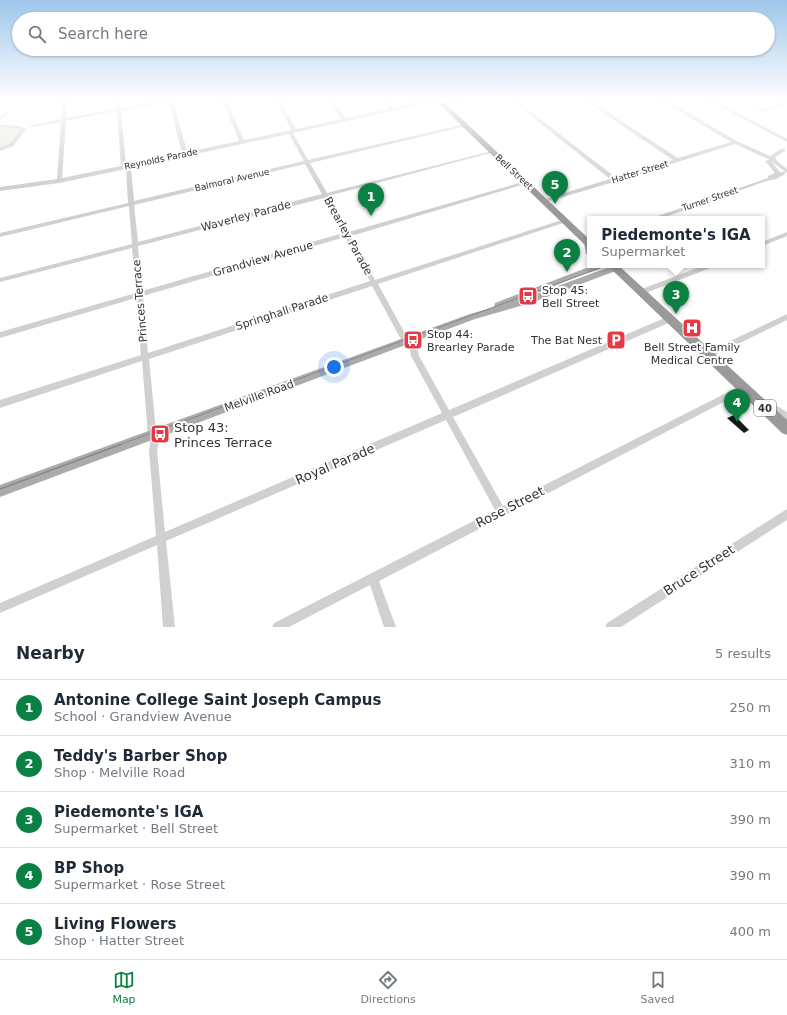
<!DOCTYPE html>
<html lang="en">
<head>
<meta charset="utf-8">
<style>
	:root { --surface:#fff; --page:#f6f6f7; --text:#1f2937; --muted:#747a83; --line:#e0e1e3; --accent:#0b8043 }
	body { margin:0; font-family:"DejaVu Sans",sans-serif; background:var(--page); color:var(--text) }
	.you { position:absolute; left:334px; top:367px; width:14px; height:14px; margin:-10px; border:3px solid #fff; border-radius:50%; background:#1a73e8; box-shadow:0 0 0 6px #1a73e833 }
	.badge { display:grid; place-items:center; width:26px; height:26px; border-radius:50%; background:var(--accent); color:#fff; font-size:13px; font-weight:700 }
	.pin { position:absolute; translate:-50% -33px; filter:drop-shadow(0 1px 2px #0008) }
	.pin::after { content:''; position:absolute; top:21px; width:14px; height:12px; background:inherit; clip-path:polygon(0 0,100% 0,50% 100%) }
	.popup { position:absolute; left:587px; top:216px; width:178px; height:52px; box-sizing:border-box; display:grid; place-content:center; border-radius:0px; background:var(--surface); filter:drop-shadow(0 1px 3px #0005); font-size:13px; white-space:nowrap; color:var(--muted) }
	.popup b { font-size:15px; color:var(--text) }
	.popup::after { content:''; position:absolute; left:50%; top:100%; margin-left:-8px; border:8px solid transparent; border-top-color:var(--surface) }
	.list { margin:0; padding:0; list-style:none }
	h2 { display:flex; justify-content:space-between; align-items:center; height:52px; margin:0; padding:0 16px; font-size:17px }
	h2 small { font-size:13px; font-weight:400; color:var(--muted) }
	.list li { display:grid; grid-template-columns:26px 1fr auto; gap:12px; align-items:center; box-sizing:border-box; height:56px; padding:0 16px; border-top:1px solid var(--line) }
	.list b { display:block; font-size:15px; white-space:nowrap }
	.list p { margin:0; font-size:13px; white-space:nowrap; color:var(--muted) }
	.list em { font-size:13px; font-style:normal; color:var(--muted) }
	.icon { flex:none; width:22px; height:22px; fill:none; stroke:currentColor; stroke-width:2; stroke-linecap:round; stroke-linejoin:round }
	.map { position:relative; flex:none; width:787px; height:627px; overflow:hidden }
	.search { position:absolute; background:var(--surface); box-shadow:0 1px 3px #0004; left:12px; right:12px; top:12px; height:44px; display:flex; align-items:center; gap:10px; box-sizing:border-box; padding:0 14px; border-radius:22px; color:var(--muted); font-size:15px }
	.sheet { height:332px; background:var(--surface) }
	nav { display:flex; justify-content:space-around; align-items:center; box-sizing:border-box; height:56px; border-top:1px solid var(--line); background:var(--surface); font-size:11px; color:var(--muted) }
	nav a { display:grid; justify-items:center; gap:2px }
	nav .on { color:var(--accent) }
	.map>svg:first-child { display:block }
	.green { fill:#e6ecdf }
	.building { fill:#1a1a1a }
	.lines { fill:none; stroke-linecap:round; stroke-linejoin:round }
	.minor { fill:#d0d0d0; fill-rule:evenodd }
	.major { fill:#ababab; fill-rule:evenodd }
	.highway { fill:#9a9a9a; fill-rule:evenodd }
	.tram-far1 { stroke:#888; stroke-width:1 }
	.tram { stroke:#888; stroke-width:1.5 }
	.labels { text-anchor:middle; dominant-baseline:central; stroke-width:4; stroke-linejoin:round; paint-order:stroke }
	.far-street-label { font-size:9px; fill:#333; stroke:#fff }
	.shield { fill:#fff; stroke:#707070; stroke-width:1 }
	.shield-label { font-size:10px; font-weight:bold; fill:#333 }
	.street-label { font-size:11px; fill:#333; stroke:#fff }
	.poi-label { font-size:11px; fill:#333; stroke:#fff; text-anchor:start }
	.near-poi-label { font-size:13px; fill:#333; stroke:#fff; text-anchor:start }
	.near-street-label { font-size:13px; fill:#333; stroke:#fff }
</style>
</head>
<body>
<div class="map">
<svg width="787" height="627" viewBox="0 0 787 627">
	<rect width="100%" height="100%" fill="#fff"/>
	<path class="green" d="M0,127L21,129L11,143L0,149Z"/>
	<path class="building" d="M734,415L749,430L744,433L727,418Z"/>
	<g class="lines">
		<g class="minor">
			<path d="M63,100H67L66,118L117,109L116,100H120L121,108L162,100H173L187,152L239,141L222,100H226L244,140L292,130L275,100H279L296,129L342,119L328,100H332L346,118L390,109L382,100H387L394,108L431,100H440L293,133L308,160L466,124V126L310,163L327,193L492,151L494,152L328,196L349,232L523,182L525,181L528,183L351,236L375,280L562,220L564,219L567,221L566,222L378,284L408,339L412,336L415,337L419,356L449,410L667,317H673L674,319L673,321L453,417L503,506L740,386L743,384L748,386L749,389L748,392H743L379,581L396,627H384L370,585L289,627H272L274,623L495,510L446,420L166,541L175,627H163L157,545L0,613V603L156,536L149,450L151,439L149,438L148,435L142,361L0,408V400L141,355L136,298L0,338V332L136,293L132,248L0,282V278L132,244L129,206L0,237V233L128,203L126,169L59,183L0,191V187L57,179L61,122L31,127L29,126L61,119ZM169,102L182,153L126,165L121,111ZM117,111L121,166L62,178L66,121ZM289,134L304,161L134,201L131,168ZM305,164L322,194L138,242L134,205ZM324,198L343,233L142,291L138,246ZM345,237L370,281L148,353L143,296ZM372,286L403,343L406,344L409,342L411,356L442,413L165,532L157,450L161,434L160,431L156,430L149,359Z"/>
			<path d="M457,100H466L443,106L441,105Z"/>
			<path d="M511,100H516L615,177L673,160L584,100H589L678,158L731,142L660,100H666L737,141L770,156L781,149H785V151L775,157L777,161L787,169V173L771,161L780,172H785V174L776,179L766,181L660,219H651L652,218L768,178V176L775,173L765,161L769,160L768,159L735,144L617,181L546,202H542V200L610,179Z"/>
			<path d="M708,100H714L787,139V142Z"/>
			<path d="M784,102H787V104L758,112L756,111Z"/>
			<path d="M7,110L11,111L0,120V117Z"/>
			<path d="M0,125L20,126L26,129L13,146L0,151V148L9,144L21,129L0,127Z"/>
			<path d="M787,232V236L762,246V242Z"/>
			<path d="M705,265H714L713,267L643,294L641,295L638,292L639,290Z"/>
			<path d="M787,314V320L711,357L708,358L705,357L704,355L705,353Z"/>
			<path d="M769,401L787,412V421L766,408L765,405L766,402Z"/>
			<path d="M787,509V520L621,627H605L607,623Z"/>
		</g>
		<g class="major">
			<path d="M588,239L590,240V257L586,254L584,242Z"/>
			<path d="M594,265H607L606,267L581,275L520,300L612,266H618L619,268L618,270L531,303L475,319L0,497V485L470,314L494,307L495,303Z"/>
		</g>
		<g class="highway">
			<path d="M435,100H442L590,240V248L587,247Z"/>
			<path d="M607,265H618L787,420V435L782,433Z"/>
		</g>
		<path class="tram-far1" d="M119,445L600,268"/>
		<path class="tram" d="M0,489L122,444"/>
	</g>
	<linearGradient id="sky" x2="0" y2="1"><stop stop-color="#9ec6ea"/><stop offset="0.53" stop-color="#fff"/><stop offset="1" stop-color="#fff" stop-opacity="0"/></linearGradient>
	<rect width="787" height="188" fill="url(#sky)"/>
	<defs>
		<g id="bus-square" transform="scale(1)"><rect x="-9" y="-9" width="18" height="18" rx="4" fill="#e63946" stroke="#fff"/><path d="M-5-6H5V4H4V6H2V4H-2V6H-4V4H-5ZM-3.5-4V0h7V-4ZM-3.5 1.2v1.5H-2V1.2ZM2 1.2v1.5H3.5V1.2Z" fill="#fff"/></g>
		<g id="hospital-square" transform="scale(1)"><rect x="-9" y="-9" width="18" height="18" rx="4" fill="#e63946" stroke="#fff"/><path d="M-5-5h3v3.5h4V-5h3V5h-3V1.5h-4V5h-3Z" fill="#fff"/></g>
		<g id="parking-square" transform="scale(1)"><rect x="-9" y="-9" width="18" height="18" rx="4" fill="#e63946" stroke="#fff"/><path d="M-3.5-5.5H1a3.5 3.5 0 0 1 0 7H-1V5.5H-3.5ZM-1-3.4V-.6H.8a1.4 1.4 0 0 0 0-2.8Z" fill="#fff"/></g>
	</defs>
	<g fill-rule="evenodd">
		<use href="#bus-square" x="528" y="296"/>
		<use href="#hospital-square" x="692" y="328"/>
		<use href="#bus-square" x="413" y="340"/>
		<use href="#parking-square" x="616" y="340"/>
		<use href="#bus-square" x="160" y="434"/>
	</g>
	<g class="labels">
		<g class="far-street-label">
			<text transform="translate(161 159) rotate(-12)">Reynolds Parade</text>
			<text transform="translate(514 172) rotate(43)">Bell Street</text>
			<text transform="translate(640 172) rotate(-17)">Hatter Street</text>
			<text transform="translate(232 180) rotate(-13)">Balmoral Avenue</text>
			<text transform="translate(710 199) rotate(-19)">Turner Street</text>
		</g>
		<rect class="shield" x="754" y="400" width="22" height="16" rx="3"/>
		<g class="shield-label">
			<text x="765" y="408">40</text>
		</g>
		<g class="street-label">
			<text transform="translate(246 216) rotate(-15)">Waverley Parade</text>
			<text transform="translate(348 236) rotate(61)">Brearley Parade</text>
			<text transform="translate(263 259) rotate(-16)">Grandview Avenue</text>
			<text transform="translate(140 301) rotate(-95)">Princes Terrace</text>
			<text transform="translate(282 312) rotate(-18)">Springhall Parade</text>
			<text transform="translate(259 396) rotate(-20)">Melville Road</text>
		</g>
		<g class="poi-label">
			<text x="542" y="290">Stop 45:<tspan x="542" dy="13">Bell Street</tspan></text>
			<text x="427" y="334">Stop 44:<tspan x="427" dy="13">Brearley Parade</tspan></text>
			<text x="602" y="340" text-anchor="end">The Bat Nest</text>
			<text x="692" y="347" text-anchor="middle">Bell Street Family<tspan x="692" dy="13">Medical Centre</tspan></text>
		</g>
		<g class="near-poi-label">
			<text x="174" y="427">Stop 43:<tspan x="174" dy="15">Princes Terrace</tspan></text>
		</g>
		<g class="near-street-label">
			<text transform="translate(335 464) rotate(-23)">Royal Parade</text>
			<text transform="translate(510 507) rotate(-27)">Rose Street</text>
			<text transform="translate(699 570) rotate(-33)">Bruce Street</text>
		</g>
	</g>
</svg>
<div class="you"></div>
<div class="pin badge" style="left:371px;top:216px">1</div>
<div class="pin badge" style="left:567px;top:272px">2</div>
<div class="pin badge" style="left:676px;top:314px">3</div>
<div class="popup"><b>Piedemonte's IGA</b>Supermarket</div>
<div class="pin badge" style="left:737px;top:422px">4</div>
<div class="pin badge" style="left:555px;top:204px">5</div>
<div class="search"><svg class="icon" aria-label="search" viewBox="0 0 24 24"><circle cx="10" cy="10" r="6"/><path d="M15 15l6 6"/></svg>Search here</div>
</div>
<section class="sheet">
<h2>Nearby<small>5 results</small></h2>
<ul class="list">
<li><span class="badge">1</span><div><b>Antonine College Saint Joseph Campus</b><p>School · Grandview Avenue</p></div><em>250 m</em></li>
<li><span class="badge">2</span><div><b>Teddy's Barber Shop</b><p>Shop · Melville Road</p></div><em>310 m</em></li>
<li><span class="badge">3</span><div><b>Piedemonte's IGA</b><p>Supermarket · Bell Street</p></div><em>390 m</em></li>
<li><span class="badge">4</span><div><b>BP Shop</b><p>Supermarket · Rose Street</p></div><em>390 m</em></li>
<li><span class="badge">5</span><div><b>Living Flowers</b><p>Shop · Hatter Street</p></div><em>400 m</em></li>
</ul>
</section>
<nav>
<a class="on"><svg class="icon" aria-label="map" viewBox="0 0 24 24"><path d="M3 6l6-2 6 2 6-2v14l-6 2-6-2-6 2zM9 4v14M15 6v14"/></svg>Map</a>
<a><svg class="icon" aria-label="directions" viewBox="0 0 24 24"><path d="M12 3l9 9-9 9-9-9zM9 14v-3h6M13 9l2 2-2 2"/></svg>Directions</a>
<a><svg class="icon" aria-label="saved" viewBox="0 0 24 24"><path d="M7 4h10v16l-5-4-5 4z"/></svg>Saved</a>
</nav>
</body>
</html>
